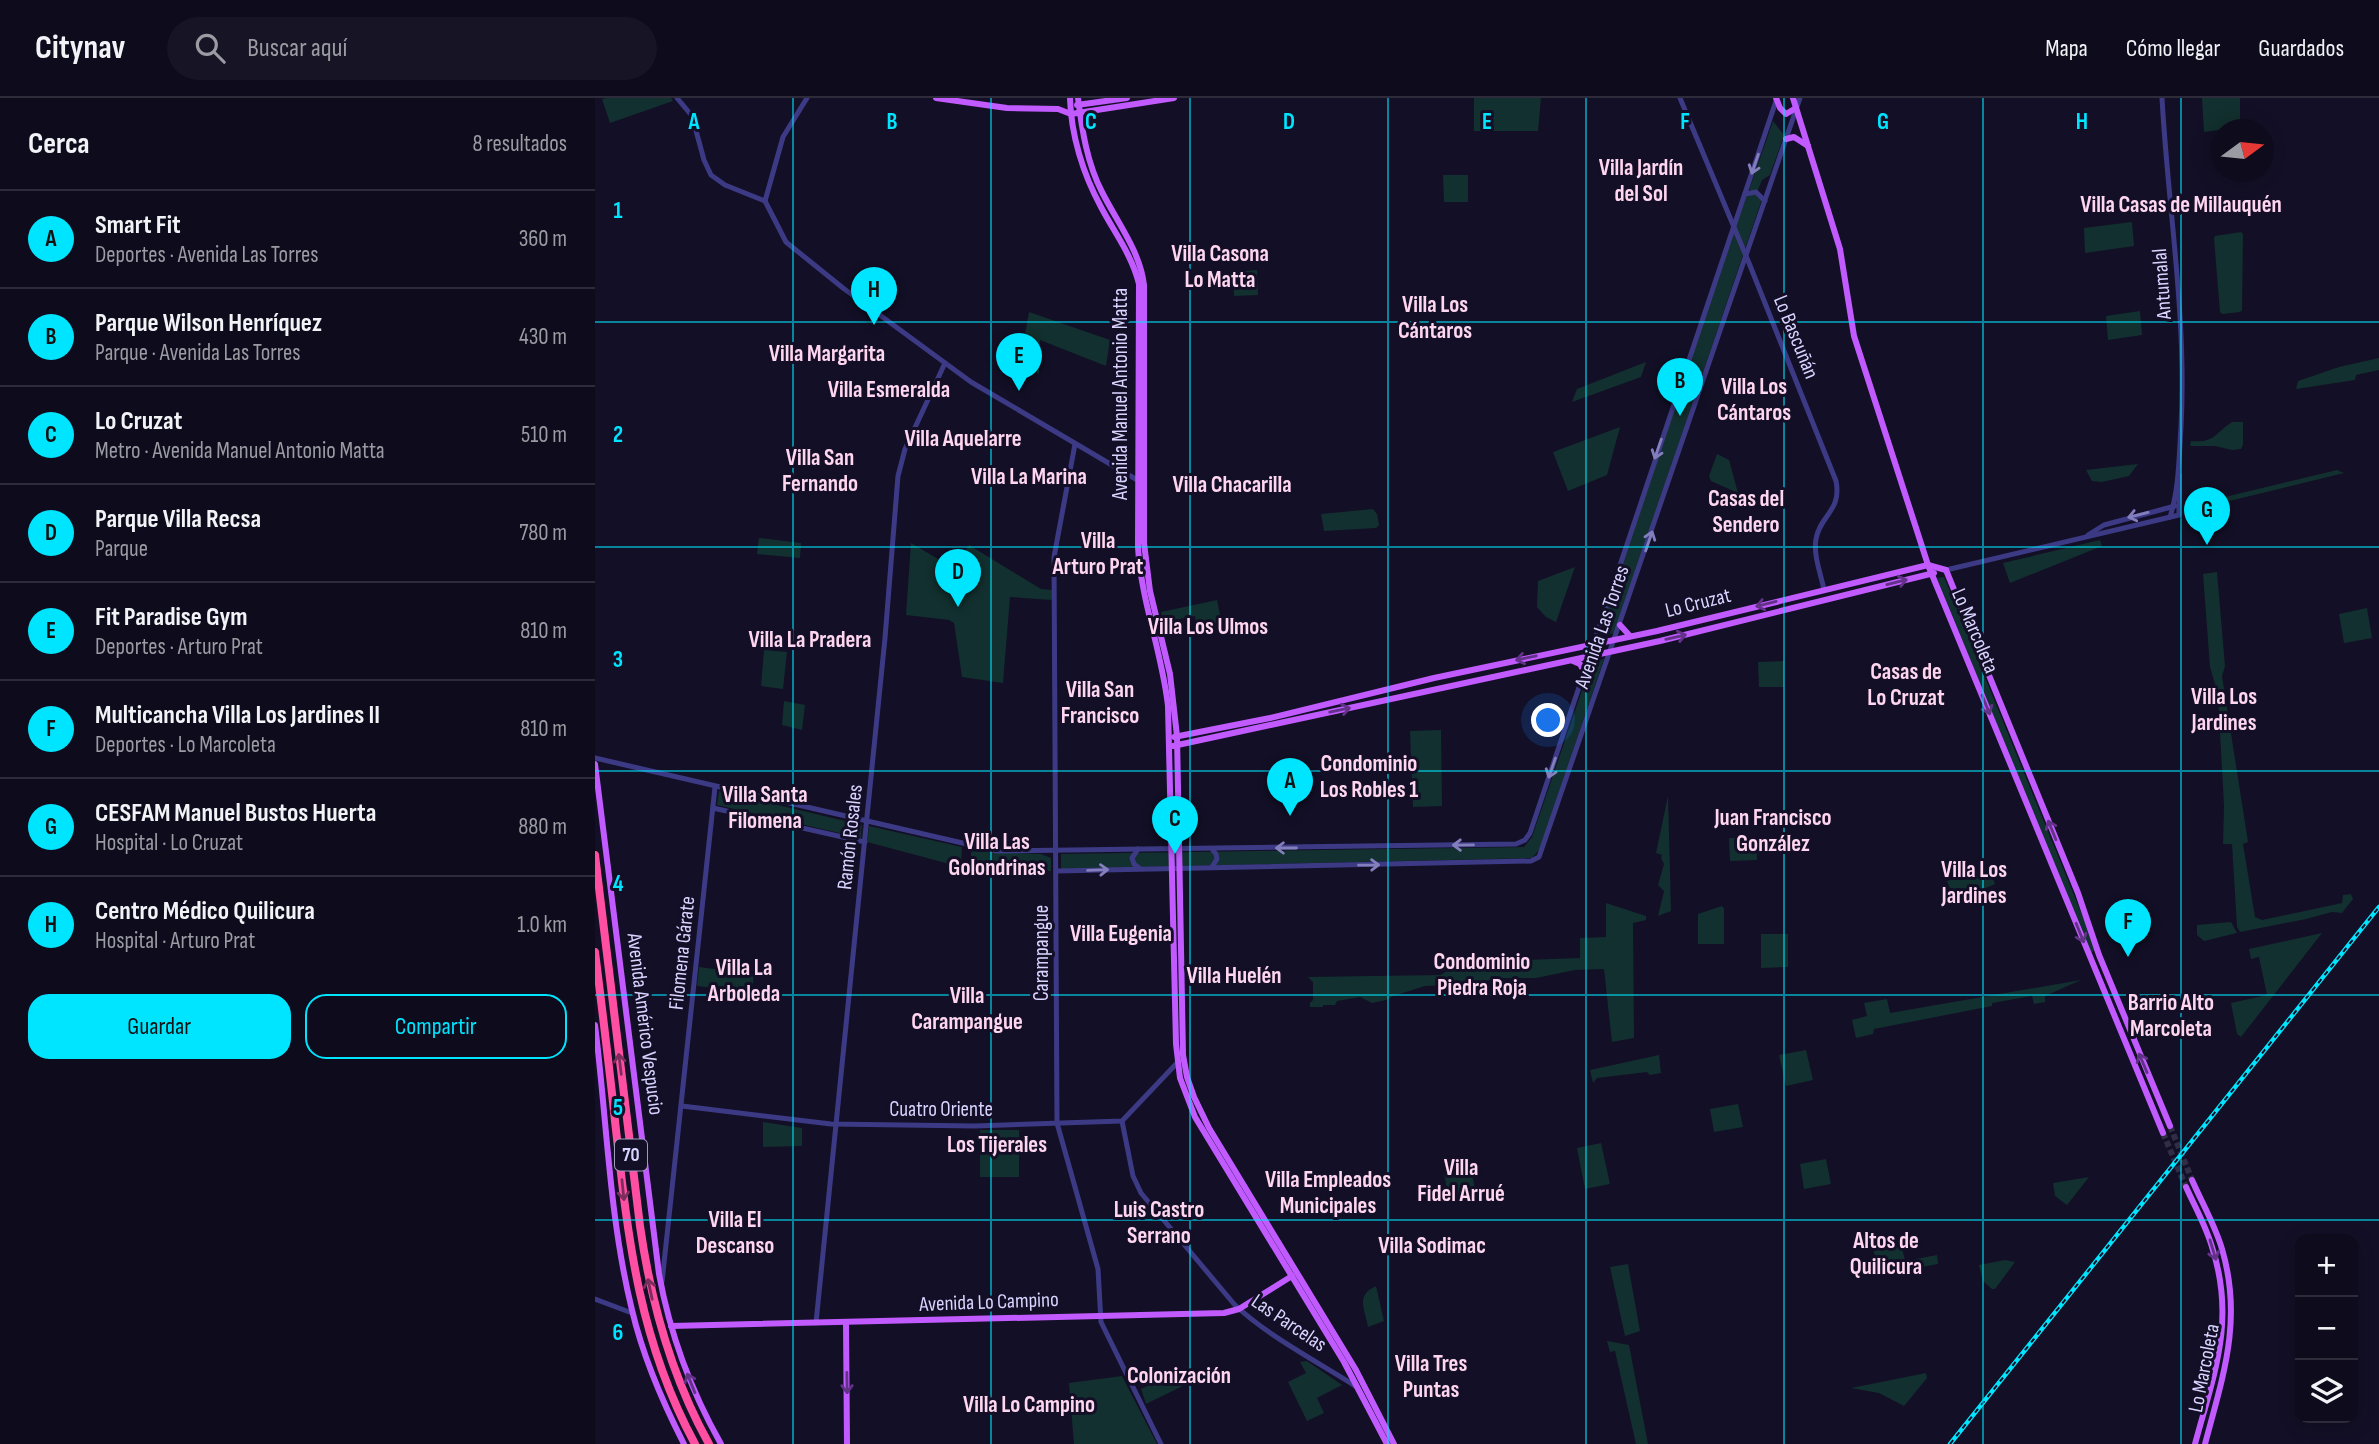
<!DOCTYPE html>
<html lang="es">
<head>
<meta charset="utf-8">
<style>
	:root { --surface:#0e0b1c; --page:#171425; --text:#f1f3f6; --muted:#9b9ba3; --line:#2e2b3b; --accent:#00e5ff }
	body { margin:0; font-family:"Sofia Sans Condensed",sans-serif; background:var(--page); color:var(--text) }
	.controls { position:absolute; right:21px; bottom:21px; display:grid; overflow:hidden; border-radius:14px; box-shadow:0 4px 18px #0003 }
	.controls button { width:63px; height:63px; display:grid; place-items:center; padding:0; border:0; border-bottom:2px solid var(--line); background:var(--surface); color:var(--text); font:35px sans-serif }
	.compass { position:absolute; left:1616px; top:21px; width:63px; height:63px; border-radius:50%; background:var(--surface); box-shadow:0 4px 18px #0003; rotate:75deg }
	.you { position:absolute; left:954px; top:623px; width:24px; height:24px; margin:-18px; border:5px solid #fff; border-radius:50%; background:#1a73e8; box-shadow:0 0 0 10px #1a73e833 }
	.badge { display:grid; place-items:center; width:46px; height:46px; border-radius:50%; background:var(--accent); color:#111; font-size:23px; font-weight:700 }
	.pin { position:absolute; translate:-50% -58px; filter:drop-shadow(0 2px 4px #0008) }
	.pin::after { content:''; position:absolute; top:37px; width:24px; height:21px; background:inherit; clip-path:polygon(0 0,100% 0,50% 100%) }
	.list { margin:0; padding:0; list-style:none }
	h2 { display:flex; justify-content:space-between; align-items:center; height:91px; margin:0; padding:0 28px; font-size:30px }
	h2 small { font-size:23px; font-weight:400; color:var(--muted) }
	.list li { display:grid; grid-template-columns:46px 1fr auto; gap:21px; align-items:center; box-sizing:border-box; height:98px; padding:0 28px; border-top:2px solid var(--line) }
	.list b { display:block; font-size:26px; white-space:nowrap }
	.list p { margin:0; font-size:23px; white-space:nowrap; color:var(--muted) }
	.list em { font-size:23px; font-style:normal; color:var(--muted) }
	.actions { display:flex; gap:14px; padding:21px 28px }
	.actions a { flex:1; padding:16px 0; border:2px solid var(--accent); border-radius:21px; text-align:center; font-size:24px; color:var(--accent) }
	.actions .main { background:var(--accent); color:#111 }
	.icon { flex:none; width:38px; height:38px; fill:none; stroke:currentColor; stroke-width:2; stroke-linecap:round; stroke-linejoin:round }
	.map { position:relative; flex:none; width:1784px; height:1346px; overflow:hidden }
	header { display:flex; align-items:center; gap:42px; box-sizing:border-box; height:98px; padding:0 35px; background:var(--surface); border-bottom:2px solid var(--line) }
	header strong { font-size:33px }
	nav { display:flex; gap:38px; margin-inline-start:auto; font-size:24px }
	.search { width:490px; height:63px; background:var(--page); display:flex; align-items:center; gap:18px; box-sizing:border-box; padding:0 24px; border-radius:38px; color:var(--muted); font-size:26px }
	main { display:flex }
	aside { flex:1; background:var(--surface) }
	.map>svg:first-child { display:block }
	.green { fill:#12302f }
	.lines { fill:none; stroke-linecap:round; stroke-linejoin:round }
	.major-tunnel { stroke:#312d47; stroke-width:6; stroke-dasharray:6 3; stroke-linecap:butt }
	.minor { stroke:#3d3a85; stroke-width:5 }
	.major { stroke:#c25bff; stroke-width:6 }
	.highway { stroke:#ff4fa3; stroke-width:8 }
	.rail-casing { stroke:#00e5ff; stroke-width:4.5 }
	.rail { stroke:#130f26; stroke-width:2; stroke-dasharray:5; stroke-linecap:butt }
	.oneway { stroke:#837fbc }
	.oneway2 { stroke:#623188 }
	.oneway3 { stroke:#7d2c5e }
	.grid { fill:none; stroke:#00e5ff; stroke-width:2; stroke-opacity:0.55 }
	.labels { text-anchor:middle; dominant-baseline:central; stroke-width:6; stroke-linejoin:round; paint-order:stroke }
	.shield { fill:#130f26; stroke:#9e99be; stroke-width:2 }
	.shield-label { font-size:19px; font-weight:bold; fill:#d9d4ff }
	.street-label { font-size:21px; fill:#d9d4ff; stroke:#130f26 }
	.neighbourhood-label { font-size:23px; font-weight:bold; fill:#ffd6f0; stroke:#130f26 }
	.grid-label { font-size:23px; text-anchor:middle; font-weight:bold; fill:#00e5ff; stroke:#130f26; stroke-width:6; stroke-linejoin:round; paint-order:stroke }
</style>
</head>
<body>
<header>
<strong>Citynav</strong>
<div class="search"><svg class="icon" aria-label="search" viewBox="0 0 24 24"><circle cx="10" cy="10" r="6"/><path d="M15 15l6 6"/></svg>Buscar aquí</div>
<nav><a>Mapa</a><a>Cómo llegar</a><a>Guardados</a></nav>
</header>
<main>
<aside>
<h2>Cerca<small>8 resultados</small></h2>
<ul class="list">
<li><span class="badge">A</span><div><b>Smart Fit</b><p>Deportes · Avenida Las Torres</p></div><em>360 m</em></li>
<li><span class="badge">B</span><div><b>Parque Wilson Henríquez</b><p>Parque · Avenida Las Torres</p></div><em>430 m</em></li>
<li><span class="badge">C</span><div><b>Lo Cruzat</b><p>Metro · Avenida Manuel Antonio Matta</p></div><em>510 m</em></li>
<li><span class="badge">D</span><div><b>Parque Villa Recsa</b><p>Parque</p></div><em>780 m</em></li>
<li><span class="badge">E</span><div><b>Fit Paradise Gym</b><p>Deportes · Arturo Prat</p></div><em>810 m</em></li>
<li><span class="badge">F</span><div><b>Multicancha Villa Los Jardines II</b><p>Deportes · Lo Marcoleta</p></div><em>810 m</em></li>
<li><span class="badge">G</span><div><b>CESFAM Manuel Bustos Huerta</b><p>Hospital · Lo Cruzat</p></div><em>880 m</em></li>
<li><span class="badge">H</span><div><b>Centro Médico Quilicura</b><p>Hospital · Arturo Prat</p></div><em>1.0 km</em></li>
</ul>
<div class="actions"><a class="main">Guardar</a><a>Compartir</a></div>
</aside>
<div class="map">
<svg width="1784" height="1346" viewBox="0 0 1784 1346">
	<rect width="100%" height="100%" fill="#130f26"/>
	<g class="green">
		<path d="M12,0H76L78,3L15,25L7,1Z"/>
		<path d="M879,0H946L943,33H879Z"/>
		<path d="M1607,0H1645V29L1609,34Z"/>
		<path d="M1178,23L1189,37L1175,77L1167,82L1163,92H1154Z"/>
		<path d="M848,77H873V104H849Z"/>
		<path d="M1159,95L1167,101L1019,535L1002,539L1152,97Z"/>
		<path d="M1537,124L1539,148L1490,155L1489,130Z"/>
		<path d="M1646,134L1648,136L1647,212L1645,214L1627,216L1625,214L1619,140L1620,138Z"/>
		<path d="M662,172L663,197L639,198V174Z"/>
		<path d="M1545,213L1547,237L1513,242L1511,218Z"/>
		<path d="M434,214L515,242L511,268L445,242L444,276L425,264Z"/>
		<path d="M1784,260V272L1761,277L1760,282L1701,291L1703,283L1744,269Z"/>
		<path d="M1051,264L1046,279L977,304L982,291Z"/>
		<path d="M1637,324H1648V347L1646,351L1637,352L1620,348H1595L1596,343C1620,345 1619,336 1637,324Z"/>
		<path d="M1025,329L1012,377L973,393L958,354Z"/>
		<path d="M1122,356L1134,362L1143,395L1116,383L1114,378Z"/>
		<path d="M1543,366L1534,378L1507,384L1497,383L1491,372Z"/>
		<path d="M1742,372L1749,375L1593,413L1592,410L1597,407Z"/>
		<path d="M778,411L782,416L784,427L781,430L729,433L726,416Z"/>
		<path d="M164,440L206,445L205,460L162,456Z"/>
		<path d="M1505,442L1507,448L1415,485L1408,465Z"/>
		<path d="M316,445L360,471L374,447L446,491L457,492V502L415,499L408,585L367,579L359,525L354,522L311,517Z"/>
		<path d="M980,469L961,524L951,519L942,509L943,483Z"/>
		<path d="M1622,474L1630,568L1627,578L1653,744L1648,746L1660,819L1667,822L1747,805L1748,797L1756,796L1758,801L1747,815L1737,814L1711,821L1645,834L1642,829L1637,746H1628L1629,708L1623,596L1615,569L1608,476Z"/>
		<path d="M1349,479L1501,851L1495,856L1342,480Z"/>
		<path d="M622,502L627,527L602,531L600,518L568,524L566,514Z"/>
		<path d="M1772,510L1777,540L1749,545L1744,516Z"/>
		<path d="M169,552L192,554L188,591L166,588Z"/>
		<path d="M1009,561L945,751L937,760L466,771V756L929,749L937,739L997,563Z"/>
		<path d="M1189,563V589H1164L1163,564Z"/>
		<path d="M189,603L210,607L207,632L187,627Z"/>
		<path d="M846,632L847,708L818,709L815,633Z"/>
		<path d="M124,693L267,727L266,740L122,707Z"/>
		<path d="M1073,698L1076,813L1063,818L1069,793L1063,787L1069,766L1066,760L1067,757L1061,755Z"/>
		<path d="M274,728L367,749L366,769L272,744Z"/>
		<path d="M1161,739L1162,762L1135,763L1134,740Z"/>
		<path d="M376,753L446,756L456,760V773L403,774L376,770Z"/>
		<path d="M1394,771L1400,786L1360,803L1352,783Z"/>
		<path d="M1011,805L1051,818V822L1038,825L1039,940L1017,944L1009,871L980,872L941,880H909L860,887L830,888L798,898L791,902L777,905L765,899L742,903L740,907H728V909H715V905L718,902V884L713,879L846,877L850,874L899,869L926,862L985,860V840L1011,839Z"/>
		<path d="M1127,808L1129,811V846H1103V816Z"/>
		<path d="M1636,824L1642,835L1609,843L1602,837V827Z"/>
		<path d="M1727,835L1646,939L1642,936L1636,905L1672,897L1664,859L1656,861L1654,851Z"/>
		<path d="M1166,836H1193V869L1166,870Z"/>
		<path d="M104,869L159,876L157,894L102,888Z"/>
		<path d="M1486,882L1450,898V904L1439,906L1437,898L1397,905V908L1279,931L1278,936L1261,940L1257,922L1272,918L1269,905L1292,901L1295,915Z"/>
		<path d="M1211,952L1218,982L1191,988L1184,957Z"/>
		<path d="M1064,957L1066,975L1055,977L1052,974L1002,980L998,985L995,972Z"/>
		<path d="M1143,1006L1148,1029L1119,1034L1115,1011Z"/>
		<path d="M168,1024L207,1030V1048L168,1049Z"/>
		<rect x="385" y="1032" width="39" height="47"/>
		<path d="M1006,1045L1015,1086L990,1091L982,1050Z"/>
		<path d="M1231,1061L1236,1086L1209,1091L1205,1066Z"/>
		<path d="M876,1070L881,1098L854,1103L849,1075Z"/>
		<path d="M1494,1079L1472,1107L1460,1098L1458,1085Z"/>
		<path d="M1305,1140L1310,1163L1342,1157L1343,1166L1284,1177L1277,1145Z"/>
		<path d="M1410,1162L1420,1164L1400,1191H1397L1388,1183L1384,1167Z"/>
		<path d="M1033,1166L1045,1233L1030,1238L1015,1169Z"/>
		<path d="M781,1188L789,1223L773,1229C770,1210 760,1198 781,1188Z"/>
		<path d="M1012,1243L1034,1247L1053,1346H1041L1020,1253L1015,1254Z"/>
		<path d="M712,1263L747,1287L722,1300L729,1315L712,1323L693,1284L711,1275L705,1264Z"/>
		<path d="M595,1269L602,1281L551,1306L546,1291Z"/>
		<path d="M1331,1275L1332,1280L1309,1308L1284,1295L1256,1290Z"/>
		<path d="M527,1278L562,1346H479L474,1285Z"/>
	</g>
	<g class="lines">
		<g class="major-tunnel">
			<path d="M1575,1028L1597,1082"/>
			<path d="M1568,1035L1591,1089"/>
		</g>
		<g class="minor">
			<path d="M82,0L97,18L109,62L116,77L130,87L170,103"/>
			<path d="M1085,0L1154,165L1241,383C1247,413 1225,417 1221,441C1218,457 1226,476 1229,492"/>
			<path d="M1567,0C1573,110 1592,219 1586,329C1584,359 1584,391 1575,419"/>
			<path d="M1150,96L1161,94L1170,103"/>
			<path d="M170,103L191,144L248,190L376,284L544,383"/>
			<path d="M170,103L188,39L212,0"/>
			<path d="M480,346L459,459L462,1025L503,1171L506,1224L566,1346"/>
			<path d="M1493,437L1509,427L1580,408"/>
			<path d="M1351,472L1584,417V377"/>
			<path d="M0,660L402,753L921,746L930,742L935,735L1182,0"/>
			<path d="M118,710L270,744"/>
			<path d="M543,751L537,760L539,766L544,770"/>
			<path d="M617,751L621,756L622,761L617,769"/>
			<path d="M461,773L936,763L944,759L1205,0"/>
			<path d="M87,1008L236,1026L380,1028L527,1023L582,965"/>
			<path d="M527,1023L538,1078L546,1095L639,1206C671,1237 723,1264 762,1289"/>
			<path d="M67,1184L120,689"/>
			<path d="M0,1201L37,1215"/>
			<path d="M221,1225L290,540L303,378L310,351L350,265"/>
		</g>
		<g class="major">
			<path d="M341,0L412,10L463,11L476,16L579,0"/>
			<path d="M475,0C476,37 488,76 506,109C519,134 537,157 544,186L543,449C546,503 567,554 573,608L581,946L585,980L600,1019L749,1264L792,1346"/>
			<path d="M483,0C487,32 492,65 507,94C522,124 545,153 549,187V445L555,493L575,576L582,638L588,957L592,979L599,999L614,1030L761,1272L799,1346"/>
			<path d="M1181,0L1185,10L1191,16L1201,10"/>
			<path d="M1198,0L1245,151L1259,238L1333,467L1568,1035"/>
			<path d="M482,7L532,0"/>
			<path d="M1191,41L1199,39L1213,48"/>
			<path d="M1351,472L1483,795L1504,857L1575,1028"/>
			<path d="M1025,527L1035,538"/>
			<path d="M978,563L985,566L989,573"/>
			<path d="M579,639L675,620L839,580L1062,533L1333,467L1351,472"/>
			<path d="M578,648L1065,543L1339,475"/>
			<path d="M0,666L64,1176C75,1236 96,1293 126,1346"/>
			<path d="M0,927C12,1022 14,1119 37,1212C48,1259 67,1303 89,1346"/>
			<path d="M1597,1082C1607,1105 1620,1127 1627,1151C1648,1222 1628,1278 1610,1346"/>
			<path d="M1591,1089C1600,1109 1611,1128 1617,1149C1641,1223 1619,1275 1600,1346"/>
			<path d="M251,1224L252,1346"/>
			<path d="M76,1228L629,1215L644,1211L697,1178"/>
		</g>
		<g class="highway">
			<path d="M0,757L45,1128C56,1205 76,1278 114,1346"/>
			<path d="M0,854C7,910 14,966 20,1023C33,1139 43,1241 100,1346"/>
		</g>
		<g class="rail-casing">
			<path id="rail" d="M1355,1346L1784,809"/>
		</g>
		<use href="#rail" class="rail"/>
	</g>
	<defs><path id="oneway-shaft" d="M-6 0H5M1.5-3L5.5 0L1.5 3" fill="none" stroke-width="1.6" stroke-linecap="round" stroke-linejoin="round" transform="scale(1.75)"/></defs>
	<g class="oneway">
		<use href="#oneway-shaft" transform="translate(1160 66) rotate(109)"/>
		<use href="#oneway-shaft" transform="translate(1063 351) rotate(109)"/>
		<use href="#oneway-shaft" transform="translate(1543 417) rotate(166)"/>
		<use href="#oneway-shaft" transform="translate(1054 443) rotate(-71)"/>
		<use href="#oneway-shaft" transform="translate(957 670) rotate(109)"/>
		<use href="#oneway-shaft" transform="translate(868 747) rotate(179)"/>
		<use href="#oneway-shaft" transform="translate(691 750) rotate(180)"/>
		<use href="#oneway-shaft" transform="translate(774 767) rotate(-1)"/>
		<use href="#oneway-shaft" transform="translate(503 772) rotate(-2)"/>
	</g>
	<g class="oneway2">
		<use href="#oneway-shaft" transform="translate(1302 484) rotate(-14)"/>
		<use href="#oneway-shaft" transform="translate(1171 506) rotate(166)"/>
		<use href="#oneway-shaft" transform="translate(1081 539) rotate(-13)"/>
		<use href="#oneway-shaft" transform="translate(931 560) rotate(168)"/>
		<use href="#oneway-shaft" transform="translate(1391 607) rotate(68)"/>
		<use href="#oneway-shaft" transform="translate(745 612) rotate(-12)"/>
		<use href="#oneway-shaft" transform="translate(1457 732) rotate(-112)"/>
		<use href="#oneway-shaft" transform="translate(1485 835) rotate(68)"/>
		<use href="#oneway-shaft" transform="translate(1548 965) rotate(-113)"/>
		<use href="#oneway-shaft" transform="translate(1618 1152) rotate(73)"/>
		<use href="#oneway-shaft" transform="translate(96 1285) rotate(-112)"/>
		<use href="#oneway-shaft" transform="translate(252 1285) rotate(89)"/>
	</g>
	<g class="oneway3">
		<use href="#oneway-shaft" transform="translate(25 966) rotate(-97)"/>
		<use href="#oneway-shaft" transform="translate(28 1092) rotate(84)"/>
		<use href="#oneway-shaft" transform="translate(55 1191) rotate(-102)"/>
	</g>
	<path class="grid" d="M198,0V1346M396,0V1346M595,0V1346M793,0V1346M991,0V1346M1189,0V1346M1388,0V1346M1586,0V1346M0,224H1784M0,449H1784M0,673H1784M0,897H1784M0,1122H1784"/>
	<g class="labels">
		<rect class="shield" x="20" y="1041.5" width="32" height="31" rx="5"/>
		<g class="shield-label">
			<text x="36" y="1057">70</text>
		</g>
		<g class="street-label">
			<text transform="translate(1567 186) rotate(-94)">Antumalal</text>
			<text transform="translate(1201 239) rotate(68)">Lo Bascuñán</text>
			<text transform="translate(525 296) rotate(-90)">Avenida Manuel Antonio Matta</text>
			<text transform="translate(1103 505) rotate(-14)">Lo Cruzat</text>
			<text transform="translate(1007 529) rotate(-71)">Avenida Las Torres</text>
			<text transform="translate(1380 533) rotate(67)">Lo Marcoleta</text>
			<text transform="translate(255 739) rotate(-84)">Ramón Rosales</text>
			<text transform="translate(87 855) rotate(-84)">Filomena Gárate</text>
			<text transform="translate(446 855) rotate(-90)">Carampangue</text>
			<text transform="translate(50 926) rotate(83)">Avenida Américo Vespucio</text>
			<text x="346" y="1011">Cuatro Oriente</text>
			<text transform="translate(394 1204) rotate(-2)">Avenida Lo Campino</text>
			<text transform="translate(694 1225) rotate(34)">Las Parcelas</text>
			<text transform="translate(1609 1270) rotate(-79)">Lo Marcoleta</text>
		</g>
		<g class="neighbourhood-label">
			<text x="1046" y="70">Villa Jardín<tspan x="1046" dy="26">del Sol</tspan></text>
			<text x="1586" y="107">Villa Casas de Millauquén</text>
			<text x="625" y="156">Villa Casona<tspan x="625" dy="26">Lo Matta</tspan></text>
			<text x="840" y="207">Villa Los<tspan x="840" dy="26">Cántaros</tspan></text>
			<text x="232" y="256">Villa Margarita</text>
			<text x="1159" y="289">Villa Los<tspan x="1159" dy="26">Cántaros</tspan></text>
			<text x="294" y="292">Villa Esmeralda</text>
			<text x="368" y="341">Villa Aquelarre</text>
			<text x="225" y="360">Villa San<tspan x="225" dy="26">Fernando</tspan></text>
			<text x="434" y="379">Villa La Marina</text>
			<text x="637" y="387">Villa Chacarilla</text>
			<text x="1151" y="401">Casas del<tspan x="1151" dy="26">Sendero</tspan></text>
			<text x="503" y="443">Villa<tspan x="503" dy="26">Arturo Prat</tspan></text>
			<text x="613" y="529">Villa Los Ulmos</text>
			<text x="215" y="542">Villa La Pradera</text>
			<text x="1311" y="574">Casas de<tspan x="1311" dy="26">Lo Cruzat</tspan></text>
			<text x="505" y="592">Villa San<tspan x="505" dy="26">Francisco</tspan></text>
			<text x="1629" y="599">Villa Los<tspan x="1629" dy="26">Jardines</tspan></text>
			<text x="774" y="666">Condominio<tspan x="774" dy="26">Los Robles 1</tspan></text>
			<text x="170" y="697">Villa Santa<tspan x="170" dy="26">Filomena</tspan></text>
			<text x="1178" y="720">Juan Francisco<tspan x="1178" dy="26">González</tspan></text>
			<text x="402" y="744">Villa Las<tspan x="402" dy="26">Golondrinas</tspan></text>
			<text x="1379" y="772">Villa Los<tspan x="1379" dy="26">Jardines</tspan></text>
			<text x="526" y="836">Villa Eugenia</text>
			<text x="887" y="864">Condominio<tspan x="887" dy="26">Piedra Roja</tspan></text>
			<text x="149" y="870">Villa La<tspan x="149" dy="26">Arboleda</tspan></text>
			<text x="639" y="878">Villa Huelén</text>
			<text x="372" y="898">Villa<tspan x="372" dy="26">Carampangue</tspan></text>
			<text x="1576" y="905">Barrio Alto<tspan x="1576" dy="26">Marcoleta</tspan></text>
			<text x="402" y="1047">Los Tijerales</text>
			<text x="866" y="1070">Villa<tspan x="866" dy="26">Fidel Arrué</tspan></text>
			<text x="733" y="1082">Villa Empleados<tspan x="733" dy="26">Municipales</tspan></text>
			<text x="564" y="1112">Luis Castro<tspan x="564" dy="26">Serrano</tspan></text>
			<text x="140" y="1122">Villa El<tspan x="140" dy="26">Descanso</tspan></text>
			<text x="1291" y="1143">Altos de<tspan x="1291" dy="26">Quilicura</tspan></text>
			<text x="837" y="1148">Villa Sodimac</text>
			<text x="836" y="1266">Villa Tres<tspan x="836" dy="26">Puntas</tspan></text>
			<text x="584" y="1278">Colonización</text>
			<text x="434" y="1307">Villa Lo Campino</text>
		</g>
	</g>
	<g class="grid-label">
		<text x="99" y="31">A</text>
		<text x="297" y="31">B</text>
		<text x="496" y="31">C</text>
		<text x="694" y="31">D</text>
		<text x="892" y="31">E</text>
		<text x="1090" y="31">F</text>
		<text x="1288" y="31">G</text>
		<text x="1487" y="31">H</text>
		<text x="23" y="120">1</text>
		<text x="23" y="344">2</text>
		<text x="23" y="569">3</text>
		<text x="23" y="793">4</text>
		<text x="23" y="1017">5</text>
		<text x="23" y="1242">6</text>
	</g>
</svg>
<div class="controls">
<button>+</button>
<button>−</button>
<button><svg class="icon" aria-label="layers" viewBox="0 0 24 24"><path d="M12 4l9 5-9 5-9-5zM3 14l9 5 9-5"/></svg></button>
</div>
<svg class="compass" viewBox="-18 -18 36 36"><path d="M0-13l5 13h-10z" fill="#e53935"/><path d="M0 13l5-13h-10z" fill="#9b9ba3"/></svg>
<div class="you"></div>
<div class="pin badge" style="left:695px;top:718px">A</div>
<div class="pin badge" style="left:1085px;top:318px">B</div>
<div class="pin badge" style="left:580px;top:756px">C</div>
<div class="pin badge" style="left:363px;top:509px">D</div>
<div class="pin badge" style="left:424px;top:293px">E</div>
<div class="pin badge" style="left:1533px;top:859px">F</div>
<div class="pin badge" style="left:1612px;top:447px">G</div>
<div class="pin badge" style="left:279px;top:227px">H</div>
</div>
</main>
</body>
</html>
